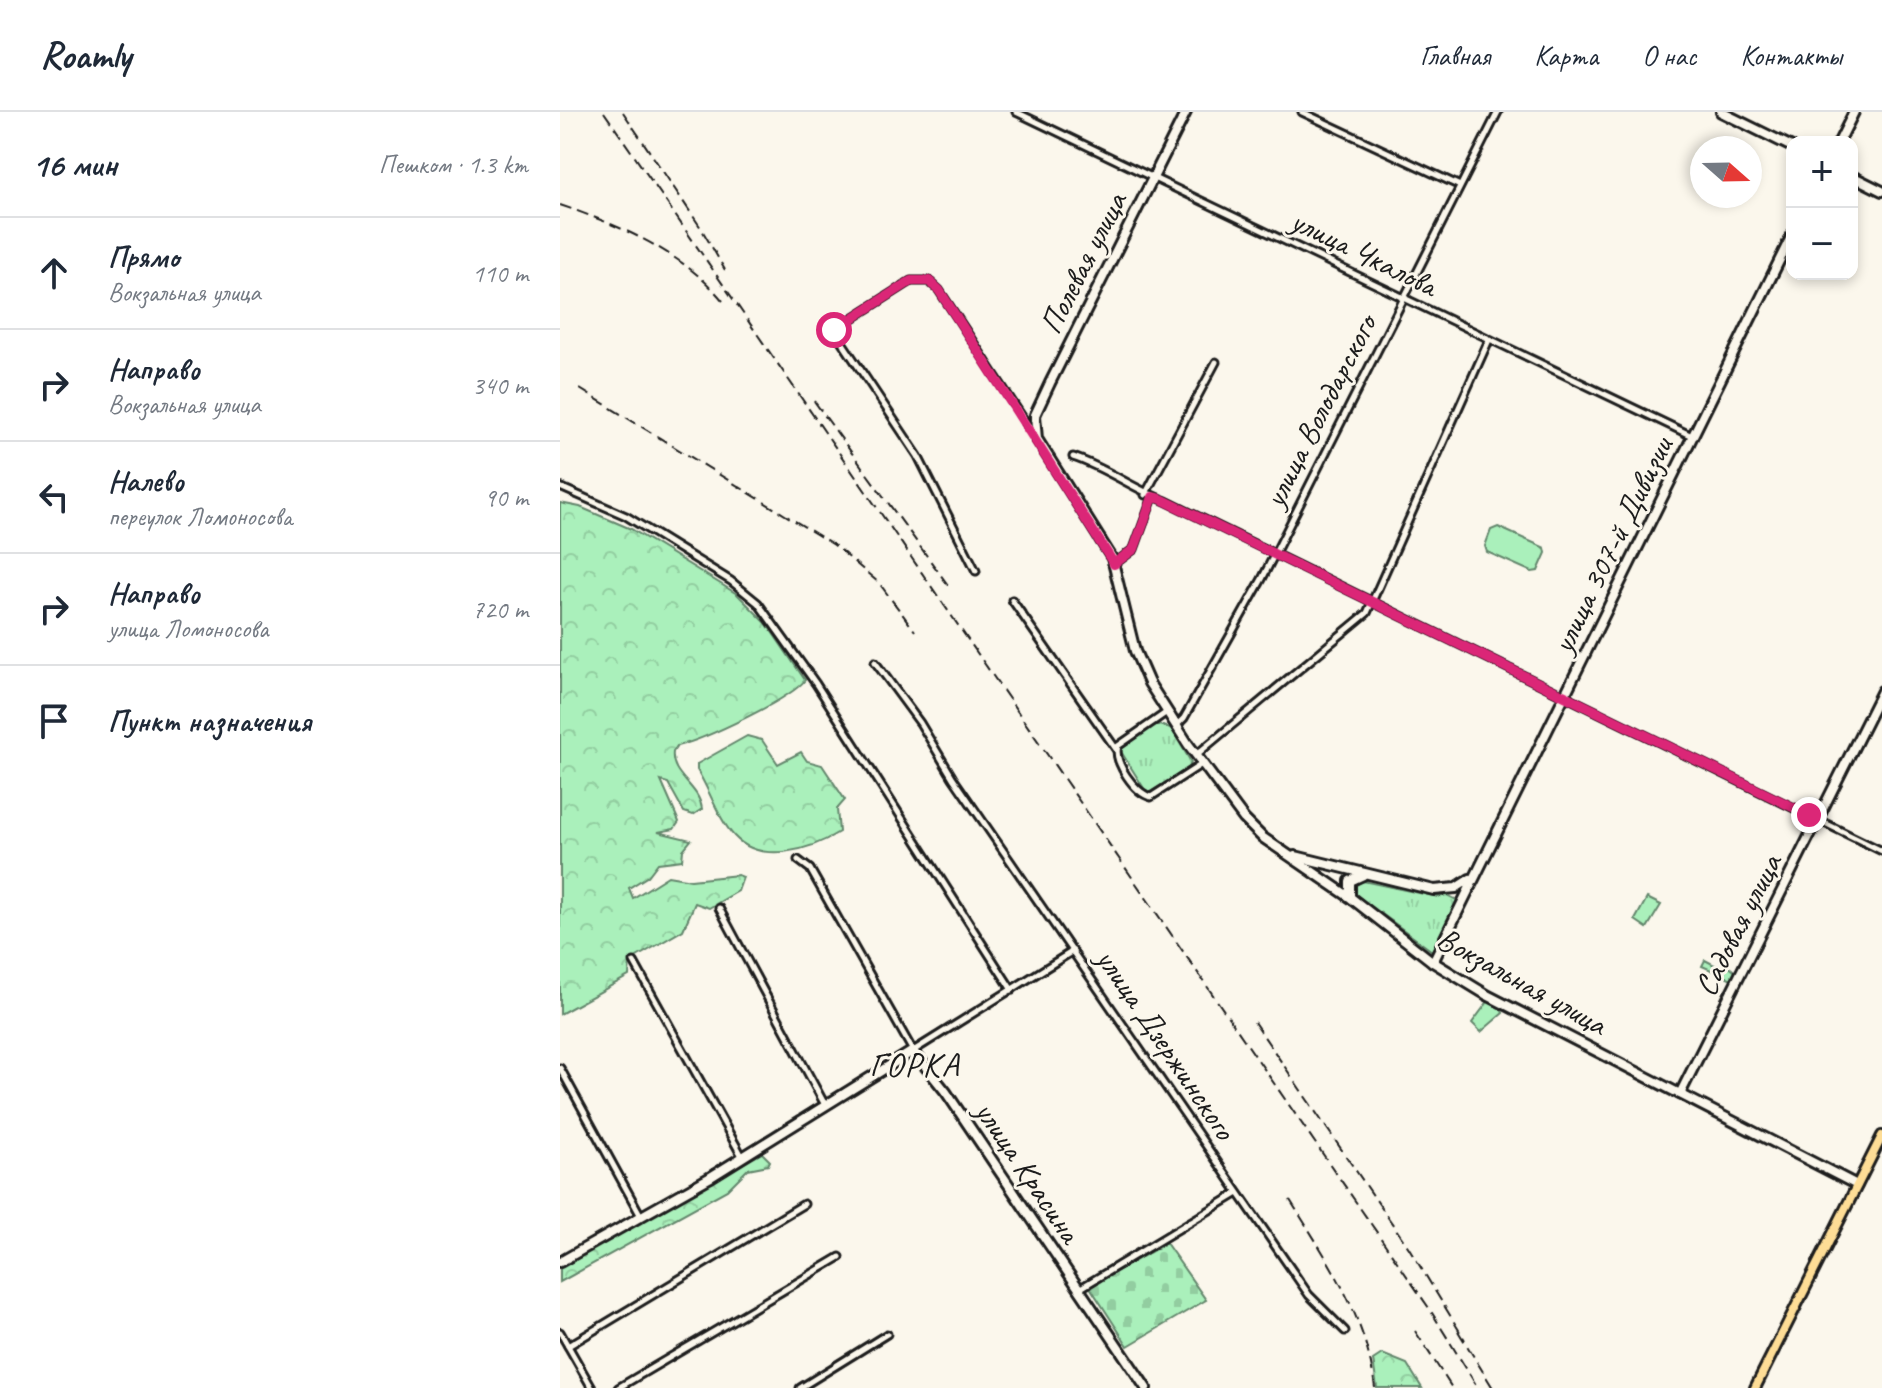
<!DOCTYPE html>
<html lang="ru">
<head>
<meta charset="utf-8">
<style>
	:root { --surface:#fff; --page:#f2f2f3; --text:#1f2937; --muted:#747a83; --line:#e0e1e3 }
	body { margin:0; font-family:Caveat,sans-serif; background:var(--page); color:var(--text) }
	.controls { position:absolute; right:24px; top:24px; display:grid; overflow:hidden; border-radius:16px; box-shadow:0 4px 12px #0003 }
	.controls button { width:72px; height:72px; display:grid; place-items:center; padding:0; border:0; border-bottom:2px solid var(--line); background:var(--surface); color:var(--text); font:40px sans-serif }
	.compass { position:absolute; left:1130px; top:24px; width:72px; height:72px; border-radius:50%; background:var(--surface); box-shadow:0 4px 12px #0003; rotate:110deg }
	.stop { position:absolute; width:24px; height:24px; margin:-18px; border:6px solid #db2777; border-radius:50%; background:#fff }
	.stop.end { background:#db2777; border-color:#fff; box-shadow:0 2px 8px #0008 }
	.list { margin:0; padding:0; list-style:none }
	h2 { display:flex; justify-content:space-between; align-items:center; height:104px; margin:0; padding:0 32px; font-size:34px }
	h2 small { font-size:26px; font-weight:400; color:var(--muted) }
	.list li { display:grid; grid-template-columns:52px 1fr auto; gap:24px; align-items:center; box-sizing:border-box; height:112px; padding:0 32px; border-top:2px solid var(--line) }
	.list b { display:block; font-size:30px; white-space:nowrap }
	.list p { margin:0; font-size:26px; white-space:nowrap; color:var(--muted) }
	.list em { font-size:26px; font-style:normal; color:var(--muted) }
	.icon { flex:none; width:44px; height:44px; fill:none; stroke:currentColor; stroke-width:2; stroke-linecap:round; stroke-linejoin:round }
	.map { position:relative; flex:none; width:1322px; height:1276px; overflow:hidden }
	header { display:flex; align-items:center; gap:48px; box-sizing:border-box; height:112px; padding:0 40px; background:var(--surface); border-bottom:2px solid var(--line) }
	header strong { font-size:38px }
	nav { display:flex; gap:44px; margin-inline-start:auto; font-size:28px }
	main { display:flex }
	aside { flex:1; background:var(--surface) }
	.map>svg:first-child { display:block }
	.grass { fill:url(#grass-tufts); stroke:#63866c; stroke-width:2 }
	.forest { fill:url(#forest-crowns); stroke:#63866c; stroke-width:2 }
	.cemetery { fill:url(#cemetery-stones); stroke:#63866c; stroke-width:2 }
	.pitch { fill:#aaf0bb; stroke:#63866c; stroke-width:2 }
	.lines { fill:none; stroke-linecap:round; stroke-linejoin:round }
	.street-casing { stroke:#1c1c1c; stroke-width:11 }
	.secondary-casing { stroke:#1c1c1c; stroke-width:14 }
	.primary-casing { stroke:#1c1c1c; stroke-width:14 }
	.street { stroke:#fbf7ec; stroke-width:5 }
	.secondary { stroke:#fbf7ec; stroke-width:8 }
	.primary { stroke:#fedd96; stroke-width:8 }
	.rail { stroke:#1c1c1c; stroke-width:2; stroke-dasharray:12 6; stroke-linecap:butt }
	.route { stroke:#db2777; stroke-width:10 }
	.labels { text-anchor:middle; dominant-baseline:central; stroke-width:6; stroke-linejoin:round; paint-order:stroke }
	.street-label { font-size:32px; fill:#1c1c1c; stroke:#fbf7ec }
	.neighbourhood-label { font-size:34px; letter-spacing:2px; fill:#1c1c1c; stroke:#fbf7ec }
</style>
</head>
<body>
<header>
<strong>Roamly</strong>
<nav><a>Главная</a><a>Карта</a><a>О нас</a><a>Контакты</a></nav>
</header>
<main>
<aside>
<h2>16 мин<small>Пешком · 1.3 km</small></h2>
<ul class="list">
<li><svg class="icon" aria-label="ahead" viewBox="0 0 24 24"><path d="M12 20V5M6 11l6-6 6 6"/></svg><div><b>Прямо</b><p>Вокзальная улица</p></div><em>110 m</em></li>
<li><svg class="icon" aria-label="right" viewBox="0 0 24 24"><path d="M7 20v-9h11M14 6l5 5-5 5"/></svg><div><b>Направо</b><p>Вокзальная улица</p></div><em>340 m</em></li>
<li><svg class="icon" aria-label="left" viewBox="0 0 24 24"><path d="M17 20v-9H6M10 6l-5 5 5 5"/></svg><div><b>Налево</b><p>переулок Ломоносова</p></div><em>90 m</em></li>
<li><svg class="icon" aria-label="right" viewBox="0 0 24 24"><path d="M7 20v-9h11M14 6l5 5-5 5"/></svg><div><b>Направо</b><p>улица Ломоносова</p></div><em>720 m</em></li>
<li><svg class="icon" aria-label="arrive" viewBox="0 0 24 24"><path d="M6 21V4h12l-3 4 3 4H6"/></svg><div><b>Пункт назначения</b></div></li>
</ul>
</aside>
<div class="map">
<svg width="1322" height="1276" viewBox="0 0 1322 1276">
	<defs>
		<pattern id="grass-tufts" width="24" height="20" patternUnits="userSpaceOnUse" patternTransform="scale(2)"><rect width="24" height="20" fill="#aaf0bb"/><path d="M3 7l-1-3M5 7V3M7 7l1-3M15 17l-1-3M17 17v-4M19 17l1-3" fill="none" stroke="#92cda0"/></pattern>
		<pattern id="forest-crowns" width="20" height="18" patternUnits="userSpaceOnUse" patternTransform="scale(2)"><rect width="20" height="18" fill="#aaf0bb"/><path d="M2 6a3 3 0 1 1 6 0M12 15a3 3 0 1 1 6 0" fill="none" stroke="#92cda0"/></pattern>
		<pattern id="cemetery-stones" width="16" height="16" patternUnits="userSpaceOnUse" patternTransform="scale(2)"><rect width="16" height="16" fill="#aaf0bb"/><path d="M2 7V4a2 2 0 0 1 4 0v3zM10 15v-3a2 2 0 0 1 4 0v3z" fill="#92cda0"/></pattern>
	</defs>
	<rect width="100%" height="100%" fill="#fbf7ec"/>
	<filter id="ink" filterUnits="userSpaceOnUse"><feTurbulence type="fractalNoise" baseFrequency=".0125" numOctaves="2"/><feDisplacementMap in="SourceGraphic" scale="16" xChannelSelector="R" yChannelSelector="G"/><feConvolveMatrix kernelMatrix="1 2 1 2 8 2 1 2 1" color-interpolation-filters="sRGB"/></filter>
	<g filter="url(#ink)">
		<g class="grass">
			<path d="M594,612L611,616L631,650L629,656L590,680L585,678L560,638Z"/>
			<path d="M803,769L878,785L887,783L897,788L872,839L795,782L796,773Z"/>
			<path d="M1145,848L1160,856L1168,854L1177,861L1172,867L1142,854Z"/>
			<path d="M929,888L940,894L943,901L921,920L912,911Z"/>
		</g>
		<g class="forest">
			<path d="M0,391L20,395L71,417L177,482L206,511L245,568C231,587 143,628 117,634L113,640C110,664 139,673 142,697L133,703L124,700L108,671L101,669L119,710L114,717L98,720L131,728L123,738L122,748L98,751L88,764L69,776L73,786L108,764L131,768L178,763L183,765L178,779L149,796L135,791L123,818L70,849L69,864L0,902Z"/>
			<path d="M187,624L202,628L218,652L241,640L247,649L262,653L285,688L277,697L279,720C251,738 201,753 174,724C158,706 150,679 137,658V652Z"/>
			<path d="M202,1041L210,1049L208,1053L188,1057L167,1078L0,1170V1156Z"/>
			<path d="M822,1242L847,1252L862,1276H817L813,1248Z"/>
		</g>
		<path class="cemetery" d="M606,1131L646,1188L568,1234L530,1175Z"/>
		<g class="pitch">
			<path d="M938,415L985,436L986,441L978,459L972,460L927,440L925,434L931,418Z"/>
			<path d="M1087,786L1101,793L1087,816L1075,808Z"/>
		</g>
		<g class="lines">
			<g class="street-casing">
				<g id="street">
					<path d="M456,0L1132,324"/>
					<path d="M742,0L900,74"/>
					<path d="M513,345C547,356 573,377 606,389L1322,739"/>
					<path d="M0,375L66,404L171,469L198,491L256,572L452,878"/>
					<path d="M585,383L656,250"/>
					<path d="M554,452L574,437L593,385"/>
					<path d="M416,459L358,344L274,218L351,169H369L379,178L476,326"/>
					<path d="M452,488L556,637"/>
					<path d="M315,550L360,611L393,666L749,1183L785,1219"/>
					<path d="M607,600L558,634C553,650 575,681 591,685L642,652"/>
					<path d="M616,614L624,606L702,467L938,0"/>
					<path d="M636,643L807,501L929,228"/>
					<path d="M238,748L250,757L353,939L513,839"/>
					<path d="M159,796L265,993"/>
					<path d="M74,850L182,1044"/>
					<path d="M0,956L81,1104"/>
					<path d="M519,1177L678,1081"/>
					<path d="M0,1220L32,1276"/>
					<path d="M8,1234L244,1092"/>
					<path d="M58,1276L280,1145"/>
					<path d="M240,1276L327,1222"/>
				</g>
			</g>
			<g class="secondary-casing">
				<g id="secondary">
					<path d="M626,0L490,271L475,303L477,327L552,446L575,539L589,571L628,632L684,707L702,725L791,786L873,850L927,883L1297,1073"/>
					<path d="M1161,0L1232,35"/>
					<path d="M1279,30L1294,0"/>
					<path d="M1292,64L1322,79"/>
					<path d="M735,744L874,778L896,776L910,767"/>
					<path d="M790,784V769L803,763"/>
					<path d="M873,850L1232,123"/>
					<path d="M1120,982L1322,579"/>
					<path d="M0,1150L149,1066L353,939L386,980L586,1276"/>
				</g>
			</g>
			<g class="primary-casing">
				<path id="primary" d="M1195,1276L1322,1024"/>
			</g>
			<use href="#street" class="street"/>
			<use href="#secondary" class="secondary"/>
			<use href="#primary" class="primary"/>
			<g class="rail">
				<path d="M44,0L869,1196L918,1276"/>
				<path d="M63,0L141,116L165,158"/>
				<path d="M0,93C59,113 123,140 163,189"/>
				<path d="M20,277L274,433L319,471L355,519"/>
				<path d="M254,289L388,473"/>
				<path d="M694,910L849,1136L905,1228"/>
				<path d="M730,1088C768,1148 806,1204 815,1276"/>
				<path d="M855,1219L892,1276"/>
				<path d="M898,1219L933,1276"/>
			</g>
		</g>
	</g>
	<g class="lines" filter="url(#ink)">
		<path class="route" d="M274,218L351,169H369L379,178L554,452L574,437L593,385L601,387L1249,703"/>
	</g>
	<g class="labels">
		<g class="street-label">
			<text transform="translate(804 141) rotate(26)">улица Чкалова</text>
			<text transform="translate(523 151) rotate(-63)">Полевая улица</text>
			<text transform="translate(760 299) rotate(-63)">улица Володарского</text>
			<text transform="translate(1052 433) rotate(-64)">улица 307-й Дивизии</text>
			<text transform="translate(1178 813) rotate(-63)">Садовая улица</text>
			<text transform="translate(962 869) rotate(29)">Вокзальная улица</text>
			<text transform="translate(606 932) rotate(56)">улица Дзержинского</text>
			<text transform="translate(468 1060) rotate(56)">улица Красина</text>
		</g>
		<g class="neighbourhood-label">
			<text x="355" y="952">ГОРКА</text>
		</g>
	</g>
</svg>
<div class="controls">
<button>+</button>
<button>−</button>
</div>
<svg class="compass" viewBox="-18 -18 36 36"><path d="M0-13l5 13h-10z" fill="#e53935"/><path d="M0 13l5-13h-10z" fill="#747a83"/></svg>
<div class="stop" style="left:274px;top:218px"></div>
<div class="stop end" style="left:1249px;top:703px"></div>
</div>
</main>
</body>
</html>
